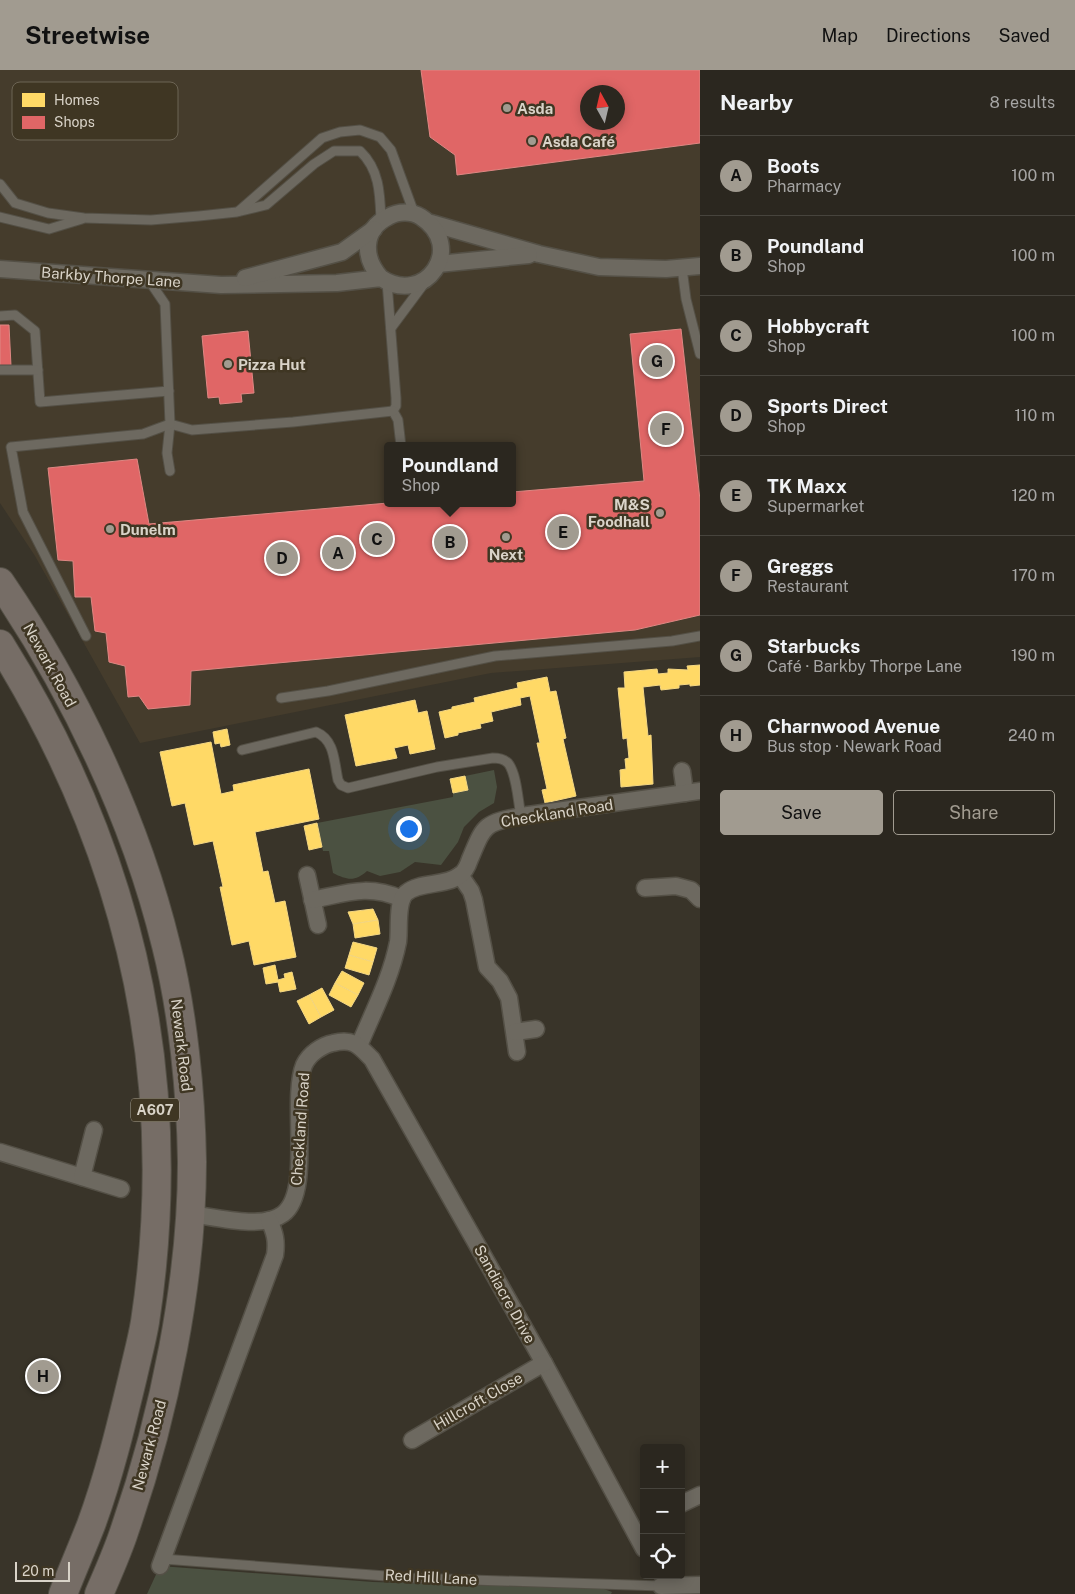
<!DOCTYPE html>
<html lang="en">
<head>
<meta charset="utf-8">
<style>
	:root { --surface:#2b271f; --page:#332f28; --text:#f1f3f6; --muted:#a6a5a4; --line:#47443d; --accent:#a19b90 }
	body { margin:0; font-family:"Public Sans",sans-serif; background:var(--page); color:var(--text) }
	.controls { position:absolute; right:15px; bottom:15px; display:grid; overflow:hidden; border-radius:5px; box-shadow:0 2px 12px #0003 }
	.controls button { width:45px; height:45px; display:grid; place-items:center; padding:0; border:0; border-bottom:1px solid var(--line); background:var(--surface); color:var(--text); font:25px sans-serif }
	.compass { position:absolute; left:580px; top:15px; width:45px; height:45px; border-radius:50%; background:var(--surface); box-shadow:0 2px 12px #0003; rotate:352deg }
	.scale { position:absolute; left:15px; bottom:12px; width:55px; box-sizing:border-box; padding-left:5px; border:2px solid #d9d3c8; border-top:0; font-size:14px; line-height:18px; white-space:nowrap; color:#d9d3c8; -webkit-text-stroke:4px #3f3623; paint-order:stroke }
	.you { position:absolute; left:408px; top:758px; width:18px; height:18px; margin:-12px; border:4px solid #fff; border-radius:50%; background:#1a73e8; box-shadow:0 0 0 8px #1a73e833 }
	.badge { display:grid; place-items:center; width:32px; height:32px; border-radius:50%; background:var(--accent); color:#111; font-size:16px; font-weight:700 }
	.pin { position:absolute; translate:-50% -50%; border:2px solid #fff; box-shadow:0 1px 5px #0006 }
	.popup { position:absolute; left:384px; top:372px; width:132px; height:65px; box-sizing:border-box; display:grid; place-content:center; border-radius:5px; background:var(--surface); filter:drop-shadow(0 1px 4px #0005); font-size:16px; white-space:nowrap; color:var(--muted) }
	.popup b { font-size:19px; color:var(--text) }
	.popup::after { content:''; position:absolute; left:50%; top:100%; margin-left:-10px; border:10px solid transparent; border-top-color:var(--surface) }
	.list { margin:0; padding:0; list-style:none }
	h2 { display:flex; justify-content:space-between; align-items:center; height:65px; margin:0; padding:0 20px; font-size:21px }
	h2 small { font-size:16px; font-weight:400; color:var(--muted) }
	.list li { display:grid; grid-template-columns:32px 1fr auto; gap:15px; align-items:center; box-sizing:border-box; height:80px; padding:0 20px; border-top:1px solid var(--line) }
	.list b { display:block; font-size:19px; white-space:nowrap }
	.list p { margin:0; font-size:16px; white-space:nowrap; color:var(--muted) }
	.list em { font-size:16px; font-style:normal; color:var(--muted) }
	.actions { display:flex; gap:10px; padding:15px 20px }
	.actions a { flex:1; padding:11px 0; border:1px solid var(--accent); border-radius:5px; text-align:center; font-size:18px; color:var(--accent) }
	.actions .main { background:var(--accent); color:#111 }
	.icon { flex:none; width:28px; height:28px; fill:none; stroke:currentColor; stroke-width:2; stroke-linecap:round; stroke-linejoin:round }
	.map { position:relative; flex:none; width:700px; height:1524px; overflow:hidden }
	header { display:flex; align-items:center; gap:30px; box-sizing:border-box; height:70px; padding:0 25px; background:var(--accent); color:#111 }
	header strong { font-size:24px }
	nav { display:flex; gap:28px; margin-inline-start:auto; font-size:18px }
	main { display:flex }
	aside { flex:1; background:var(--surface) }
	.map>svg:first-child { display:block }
	.commercial { fill:#453c2c; fill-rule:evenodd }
	.green { fill:#4b5141 }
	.homes { fill:#ffd966; stroke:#f4d783 }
	.shops { fill:#e06666; stroke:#de8783; fill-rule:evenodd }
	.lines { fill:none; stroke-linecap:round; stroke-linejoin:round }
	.service-casing { stroke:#545046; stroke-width:11 }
	.minor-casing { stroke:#545046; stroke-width:19 }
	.trunk-casing { stroke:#545046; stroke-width:30 }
	.service { stroke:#6d6960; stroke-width:9 }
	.minor { stroke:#6d6960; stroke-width:16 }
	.trunk { stroke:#766d66; stroke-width:28 }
	.poi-dot { fill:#a19b90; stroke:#3f3623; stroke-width:2 }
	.labels { text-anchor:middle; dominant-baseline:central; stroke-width:5; stroke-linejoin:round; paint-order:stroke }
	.shield { fill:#3f3623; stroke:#aba496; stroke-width:1 }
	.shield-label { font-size:14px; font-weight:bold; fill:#d9d3c8 }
	.poi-label { font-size:15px; font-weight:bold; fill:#d9d3c8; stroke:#3f3623; text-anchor:start }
	.street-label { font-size:15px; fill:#d9d3c8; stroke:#3f3623 }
	.key { fill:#3f3623; stroke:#6d6555; stroke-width:1 }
	.key-label { font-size:14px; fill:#d9d3c8 }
</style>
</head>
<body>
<header>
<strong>Streetwise</strong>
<nav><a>Map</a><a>Directions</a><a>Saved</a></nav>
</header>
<main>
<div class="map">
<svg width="700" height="1524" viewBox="0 0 700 1524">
	<rect width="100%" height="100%" fill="#393429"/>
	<path class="commercial" d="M0,0H700V587L491,603L140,673L35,486L0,433ZM588,22H618V52H588ZM388,376H512V433H388Z"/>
	<g class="green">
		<path d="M494,700L497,717L494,733L479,742L464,757L458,772L441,795L415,792L400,802L380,806L367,801C355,812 347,810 333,803L329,781H323L317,753L453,727V723L468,720L465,706Z"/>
		<path d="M160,1496L373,1512L604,1519L612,1522L611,1524H147Z"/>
	</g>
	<g class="homes">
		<path d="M700,595V615L690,616V614L679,615V618L661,620L660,615L643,617L648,666L651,665L653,714L621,717L620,700L626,699L625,689L629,688L627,668L623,669L618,618H625L624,602L657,599L658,604L668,603V599L688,600L687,596Z"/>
		<path d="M547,607L550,622L556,621L566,668L563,669L576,726L545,733L542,720L547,719L537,673H540L530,626L520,628L521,635L491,642L493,651L480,654L481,658L458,663V665L445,668L439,642L452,639V637L475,632L474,628L518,618L517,613Z"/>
		<path d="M415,630L418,643L427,641L435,679L410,684L408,675L394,678L397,688L356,696L345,645Z"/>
		<path d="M227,659L230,675L221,677L220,673L215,674L213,662Z"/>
		<path d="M211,672L221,724L234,721L233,715L309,699L319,749L255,762L263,802L268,801L275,833L285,831L296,887L254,895L249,871L232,875L220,817H223L213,771L194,775L185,733L172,736L160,682Z"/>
		<path d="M465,706L468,720L453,723L450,709Z"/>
		<path d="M317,753L322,777L309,780L304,756Z"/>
		<path d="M373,839L378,850L353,854L348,842Z"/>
		<path d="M378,850L380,864L355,868L353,854Z"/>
		<path d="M353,872L377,878L373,892L349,885Z"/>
		<path d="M349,885L373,892L369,905L345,898Z"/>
		<path d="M275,895L278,910L285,908L284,904L292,902L296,919L280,922L278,912L266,914L263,898Z"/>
		<path d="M342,901L364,913L358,925L335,913Z"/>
		<path d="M335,913L358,925L351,937L329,925Z"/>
		<path d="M322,918L334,940L321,947L309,925Z"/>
		<path d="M309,925L321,947L309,954L297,931Z"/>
	</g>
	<g class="shops">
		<path d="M421,0H700V73L457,105L455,85L430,67ZM588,22H618V52H588Z"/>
		<path d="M0,255H9L11,296L0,297Z"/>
		<path d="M681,259L700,430V545L635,560L191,601L190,635L148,639L139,626L128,627L125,596L109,592L106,563L95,561L91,527H75L73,491L58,490L48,398L137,389L149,454L388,433H512V422L644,411L630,264Z"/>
		<path d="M248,261L254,323L241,324L242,332L220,334L219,327L208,328L202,266Z"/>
	</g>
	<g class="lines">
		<g class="service-casing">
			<g id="service">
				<path d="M0,114L15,133L48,143L84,148L151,150L199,146L237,142L266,135L314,94L334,81H360C380,100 380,125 381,151"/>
				<path d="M239,141L322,68L340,62L360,60L380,67L391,80L414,143"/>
				<path d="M0,147L49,159L82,149"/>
				<path d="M682,198L686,229L700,284"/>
				<path d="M387,212L396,328V336L393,341L398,350L401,376"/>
				<path d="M0,246L15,245L35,261L40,332L169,321"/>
				<path d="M391,258L426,211"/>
				<path d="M0,300H38"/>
				<path d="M170,401L167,383L170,354L192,360L293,352L393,341"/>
				<path d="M86,566L23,442L11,377L143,364L170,354L165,234L148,209"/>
				<path d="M281,628L328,621L495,586L672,571L700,566"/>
				<path d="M242,680L316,662C335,670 334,692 338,710L341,715L348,718L437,697L493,688C498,688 504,689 508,693C517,704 518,732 521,746"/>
				<path d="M163,1489L412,1508L661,1516"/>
			</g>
		</g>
		<g class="minor-casing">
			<g id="minor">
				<path d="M431,153L539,184L599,197L666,199L700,196"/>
				<path d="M438,194L529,185"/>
				<path d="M0,199L221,215L337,213L381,208C425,237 467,177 421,147C412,141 398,141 388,147C362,160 363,188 381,208"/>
				<path d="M245,208L342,182L374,159"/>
				<path d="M682,701L685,723"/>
				<path d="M307,805L318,855"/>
				<path d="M460,805L471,821L474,830L487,897L500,911L509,928L517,982"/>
				<path d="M645,818L676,816L691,820L700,829"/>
				<path d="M312,830C347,823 368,814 402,829"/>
				<path d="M515,962L536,959"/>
				<path d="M359,976C373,942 391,908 398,872C400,859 396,832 406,823C420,811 445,817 460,805C465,802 468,795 470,789C484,756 483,753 521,746L700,721"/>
				<path d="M0,1082L121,1119"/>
				<path d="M82,1107L94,1060"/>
				<path d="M190,1144C215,1147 262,1160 283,1144C313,1122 290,1030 304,995C309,984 322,975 333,973C354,968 359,976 372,989L544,1293L644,1479"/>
				<path d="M412,1370L544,1293"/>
				<path d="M681,1434L700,1425"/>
				<path d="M160,1496L275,1185C277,1171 275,1163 269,1150"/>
				<path d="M661,1516L700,1515"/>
			</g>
		</g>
		<g class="trunk-casing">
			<g id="trunk">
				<path d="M0,512C73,619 135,748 166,875C183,942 191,1023 192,1092C192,1211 164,1347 125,1459C118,1481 108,1503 99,1524"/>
				<path d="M0,574C130,782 182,1009 145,1252C142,1270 137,1288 133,1306C121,1356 109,1406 91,1455C82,1478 72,1501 63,1524"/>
			</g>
		</g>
		<use href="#service" class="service"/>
		<use href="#minor" class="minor"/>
		<use href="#trunk" class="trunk"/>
	</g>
	<g class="poi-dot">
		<circle cx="507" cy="38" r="5"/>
		<circle cx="532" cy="71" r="5"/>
		<circle cx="228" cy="294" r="5"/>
		<circle cx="660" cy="443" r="5"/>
		<circle cx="110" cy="459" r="5"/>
		<circle cx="506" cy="467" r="5"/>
	</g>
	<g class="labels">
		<rect class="shield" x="131" y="1028.5" width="48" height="23" rx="4"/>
		<g class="shield-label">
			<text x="155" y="1040">A607</text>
		</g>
		<g class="poi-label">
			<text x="517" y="38">Asda</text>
			<text x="542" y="71">Asda Café</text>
			<text x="238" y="294">Pizza Hut</text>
			<text x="650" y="434" text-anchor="end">M&amp;S<tspan x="650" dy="17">Foodhall</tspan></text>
			<text x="120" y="459">Dunelm</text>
			<text x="506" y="484" text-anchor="middle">Next</text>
		</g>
		<g class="street-label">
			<text transform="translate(111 207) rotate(4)">Barkby Thorpe Lane</text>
			<text transform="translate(50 595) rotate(61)">Newark Road</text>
			<text transform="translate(557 743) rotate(-9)">Checkland Road</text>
			<text transform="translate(182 975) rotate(83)">Newark Road</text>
			<text transform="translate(300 1059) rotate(-86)">Checkland Road</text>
			<text transform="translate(505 1224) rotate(61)">Sandiacre Drive</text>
			<text transform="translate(478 1331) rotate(-30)">Hillcroft Close</text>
			<text transform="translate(149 1375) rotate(-75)">Newark Road</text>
			<text transform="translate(431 1507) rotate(3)">Red Hill Lane</text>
		</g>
	</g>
	<rect x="12" y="12" width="166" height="58" rx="8" class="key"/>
	<rect x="22" y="23" width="23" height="14" fill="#ffd966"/>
	<rect x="22" y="46" width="23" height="13" fill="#e06666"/>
	<g class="key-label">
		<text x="54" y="35">Homes</text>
		<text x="54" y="57">Shops</text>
	</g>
</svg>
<div class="controls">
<button>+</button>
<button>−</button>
<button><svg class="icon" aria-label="locate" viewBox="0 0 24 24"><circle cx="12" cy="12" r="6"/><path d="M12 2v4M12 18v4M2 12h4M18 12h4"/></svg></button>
</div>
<svg class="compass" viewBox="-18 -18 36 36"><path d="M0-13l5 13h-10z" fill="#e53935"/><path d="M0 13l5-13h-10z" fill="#a6a5a4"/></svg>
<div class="scale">20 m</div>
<div class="you"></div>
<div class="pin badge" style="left:338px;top:483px">A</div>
<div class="pin badge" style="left:450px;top:472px">B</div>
<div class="popup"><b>Poundland</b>Shop</div>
<div class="pin badge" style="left:377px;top:469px">C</div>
<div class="pin badge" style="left:282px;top:488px">D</div>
<div class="pin badge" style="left:563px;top:462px">E</div>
<div class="pin badge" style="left:666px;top:359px">F</div>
<div class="pin badge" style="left:657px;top:291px">G</div>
<div class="pin badge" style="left:43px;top:1306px">H</div>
</div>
<aside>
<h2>Nearby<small>8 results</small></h2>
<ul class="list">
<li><span class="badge">A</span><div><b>Boots</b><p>Pharmacy</p></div><em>100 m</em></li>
<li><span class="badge">B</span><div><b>Poundland</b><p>Shop</p></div><em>100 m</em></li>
<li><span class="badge">C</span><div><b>Hobbycraft</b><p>Shop</p></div><em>100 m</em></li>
<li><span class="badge">D</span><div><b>Sports Direct</b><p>Shop</p></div><em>110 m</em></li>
<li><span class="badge">E</span><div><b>TK Maxx</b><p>Supermarket</p></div><em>120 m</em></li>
<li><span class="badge">F</span><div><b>Greggs</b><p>Restaurant</p></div><em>170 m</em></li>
<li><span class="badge">G</span><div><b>Starbucks</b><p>Café · Barkby Thorpe Lane</p></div><em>190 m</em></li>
<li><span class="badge">H</span><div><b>Charnwood Avenue</b><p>Bus stop · Newark Road</p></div><em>240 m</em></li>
</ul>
<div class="actions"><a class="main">Save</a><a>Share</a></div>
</aside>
</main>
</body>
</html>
